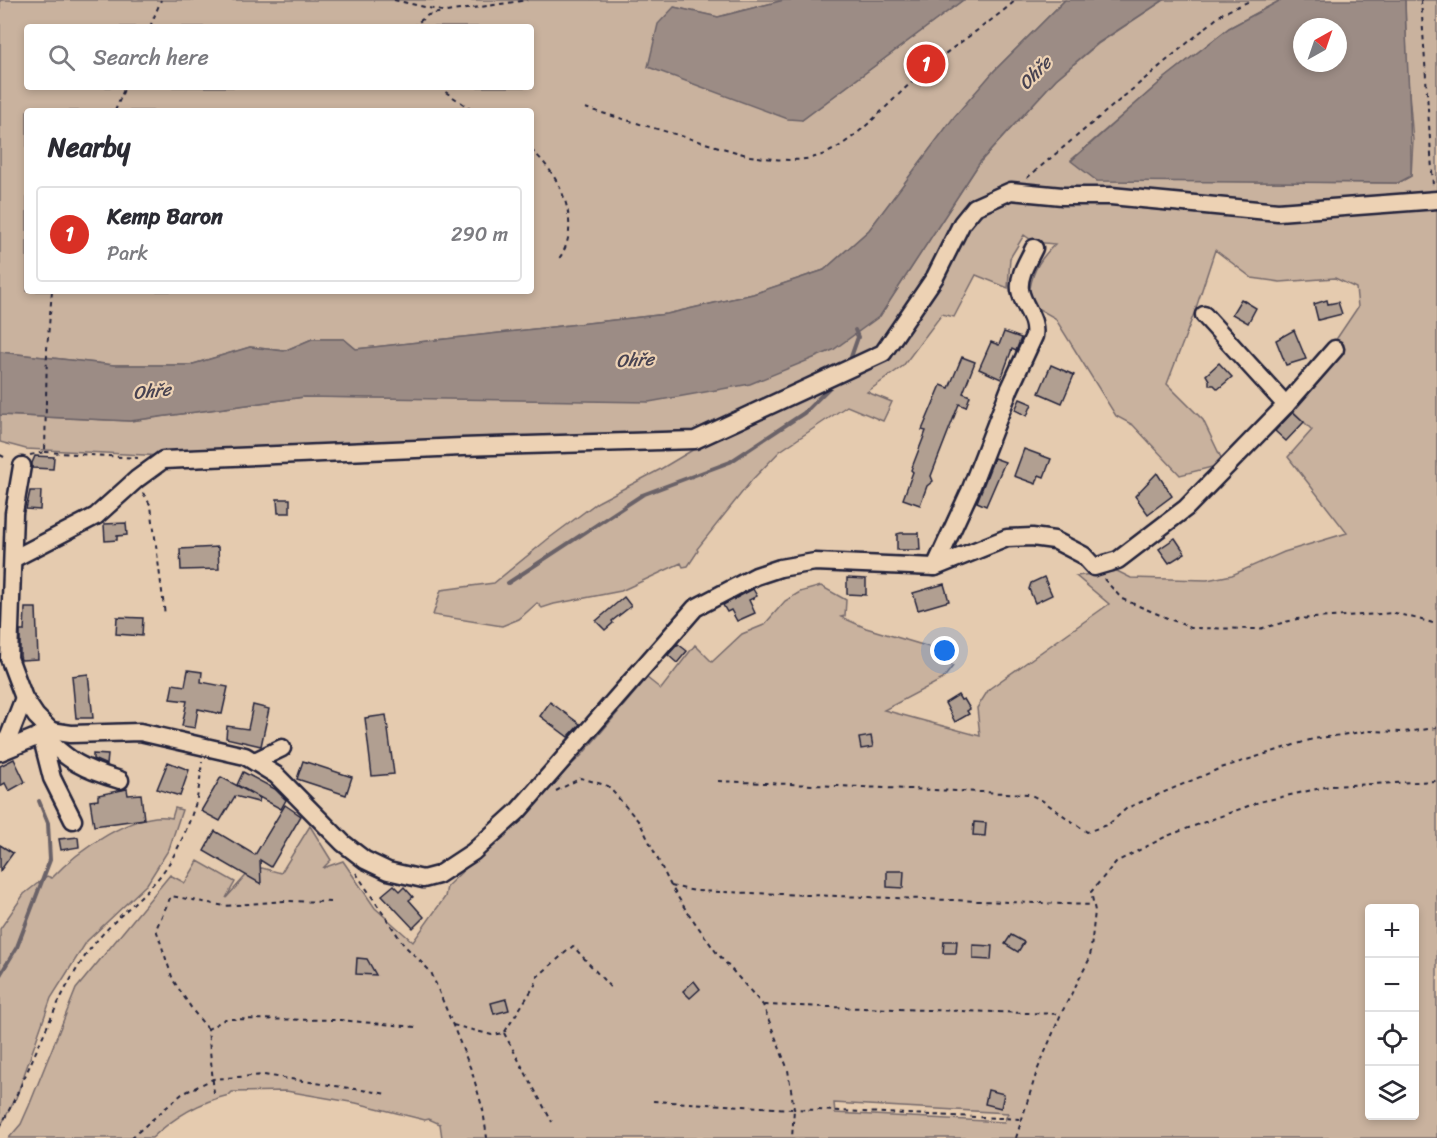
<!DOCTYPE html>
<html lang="en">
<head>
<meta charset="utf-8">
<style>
	:root { --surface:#fff; --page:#f2f2f3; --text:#2b2b33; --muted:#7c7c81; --line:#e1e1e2; --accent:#d93025 }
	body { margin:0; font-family:Sriracha,sans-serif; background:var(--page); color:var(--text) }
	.controls { position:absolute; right:18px; bottom:18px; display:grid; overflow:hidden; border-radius:6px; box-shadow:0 3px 9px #0003 }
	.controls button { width:54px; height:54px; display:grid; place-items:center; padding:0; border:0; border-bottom:2px solid var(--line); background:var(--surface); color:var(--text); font:30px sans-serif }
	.compass { position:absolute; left:1293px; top:18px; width:54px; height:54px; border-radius:50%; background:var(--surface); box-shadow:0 3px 9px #0003; rotate:40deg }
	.you { position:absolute; left:945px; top:651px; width:21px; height:21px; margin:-15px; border:4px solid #fff; border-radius:50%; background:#1a73e8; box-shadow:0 0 0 9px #1a73e833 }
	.badge { display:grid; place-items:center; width:39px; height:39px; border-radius:50%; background:var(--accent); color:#fff; font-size:20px; font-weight:700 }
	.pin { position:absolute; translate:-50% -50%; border:3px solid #fff; box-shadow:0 2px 6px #0006 }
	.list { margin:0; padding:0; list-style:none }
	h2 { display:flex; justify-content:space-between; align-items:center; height:78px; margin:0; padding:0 24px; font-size:26px }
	h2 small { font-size:20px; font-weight:400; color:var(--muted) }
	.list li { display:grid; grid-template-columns:39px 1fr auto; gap:18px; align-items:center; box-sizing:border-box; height:96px; margin:0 12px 12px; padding:0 12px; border:2px solid var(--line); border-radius:6px }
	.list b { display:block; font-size:22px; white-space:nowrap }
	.list p { margin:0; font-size:20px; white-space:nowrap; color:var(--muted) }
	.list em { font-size:20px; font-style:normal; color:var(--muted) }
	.icon { flex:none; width:33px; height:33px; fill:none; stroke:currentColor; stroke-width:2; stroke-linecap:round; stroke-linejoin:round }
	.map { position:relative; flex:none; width:1437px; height:1138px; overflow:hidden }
	.search { position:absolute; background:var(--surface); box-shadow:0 3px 9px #0003; left:24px; top:24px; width:510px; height:66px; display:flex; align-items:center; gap:15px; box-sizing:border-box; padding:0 21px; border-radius:6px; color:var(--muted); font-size:22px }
	.panel { position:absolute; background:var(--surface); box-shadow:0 3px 9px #0003; left:24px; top:108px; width:510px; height:186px; border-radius:6px }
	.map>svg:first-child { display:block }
	.green { fill:#c9b29e; stroke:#766a6c; stroke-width:1.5; fill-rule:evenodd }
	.water { fill:#9c8c85; stroke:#6b6267; stroke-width:1.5; fill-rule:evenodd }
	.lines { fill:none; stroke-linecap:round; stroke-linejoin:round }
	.stream { stroke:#6b6267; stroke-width:4 }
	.building { fill:#b19f91; stroke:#22223b; stroke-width:1.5 }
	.minor-casing { stroke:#22223b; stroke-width:21 }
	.path { stroke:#22223b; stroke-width:2; stroke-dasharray:4.5 4.5; stroke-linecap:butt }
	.minor { stroke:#edd2b4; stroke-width:16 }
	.labels { text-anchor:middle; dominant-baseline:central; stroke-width:4.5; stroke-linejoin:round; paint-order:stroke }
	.water-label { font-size:18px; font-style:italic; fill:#474251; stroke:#edd2b4 }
</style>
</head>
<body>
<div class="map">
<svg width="1437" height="1138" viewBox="0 0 1437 1138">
	<rect width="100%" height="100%" fill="#e5cbaf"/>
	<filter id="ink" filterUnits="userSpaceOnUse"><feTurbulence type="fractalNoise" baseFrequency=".0167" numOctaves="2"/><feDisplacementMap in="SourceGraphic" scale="12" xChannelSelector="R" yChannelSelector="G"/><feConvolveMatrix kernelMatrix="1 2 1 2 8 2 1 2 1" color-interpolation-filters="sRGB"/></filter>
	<g filter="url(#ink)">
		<g class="green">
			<path d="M0,0H784L718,17L674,7L802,120L963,0H1065L994,71L946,128L869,230L824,270L753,294L667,314L356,349L344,339H312L284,351L250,347L190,365H114L0,352ZM27,27H531V87H27ZM27,111H531V291H27Z"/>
			<path d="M1164,0H1281L1229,28L1165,78L1071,160L1097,180L1398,183L1411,176L1413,140L1407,69L1405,0H1437V1138H442L440,1124L429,1119L425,1120L356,1103L286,1091L232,1092L229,1095C200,1102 173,1118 152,1138H9L21,1124L29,1106L76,989L170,875L185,883L198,861L235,882L226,898L251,870L262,868L281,873L310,826L331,860L323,868L343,861L375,908L413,942L445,897L447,886L468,866L491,839L581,756L647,678L661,689L695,645L712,662L742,634L764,625L785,601L800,592L821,586L846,600L845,616L841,617L866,628L936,649L953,666L943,679L884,710L980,736L977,708L989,689L1109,604L1076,576L1117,571L1131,578L1207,580L1232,575L1284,552L1347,533L1288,457L1312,430L1290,408L1358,307L1356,288L1335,278L1280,282L1252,278L1215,250L1195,311L1167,384L1203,420L1224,464L1180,475L1133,425L1116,416L1055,318L1037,308L1028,299C1032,273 1036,263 1055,244L1034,242L1024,235L1010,258L1008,288L976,275L954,317L942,314L903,366L867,392L892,402L883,421L847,406L780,451L752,480L697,549L698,551L688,566L683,567L681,563L621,591L554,604L542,608L537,603L519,619L502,626L433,615L441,590L494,583L548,539L598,502L659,470L701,445L884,359L977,199L932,272L883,346L690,436L164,456L26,449L0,442V415L130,421L304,397L506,399L880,316L980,162L1056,79L1098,44ZM1370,908H1414V1116H1370ZM834,1103L850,1104L1008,1113L1004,1122L835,1113Z"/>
			<path d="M175,808L182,810L169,849L147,884L87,941L51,998L16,1098L0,1127V929L24,894L47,876L52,878C76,852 136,809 172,818Z"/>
		</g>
		<g class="water">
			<path d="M784,0H963L802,120L788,119L648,67L658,24L674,7L718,17Z"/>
			<path d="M1065,0H1164L1098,43L1056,79L980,162L880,316L833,350L750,384L649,402L304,397L130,421L0,415V352L114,365H190L250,347L284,351L312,339H344L356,349L667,314L753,294L824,270L869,230L954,117L994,71Z"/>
			<path d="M1281,0H1405C1406,59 1412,117 1411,176L1398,183L1097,181L1071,161L1165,78L1229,28ZM1302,27H1338V63H1302Z"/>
		</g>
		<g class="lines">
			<g class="stream">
				<path d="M851,357L858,337L855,330"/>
				<path d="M508,583L642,495L730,462L804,413L830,387"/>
				<path d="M0,975L17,947L50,860L48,823L39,801"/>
			</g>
		</g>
		<g class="building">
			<path d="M1241,299L1256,308L1248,323L1232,314Z"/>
			<path d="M1327,300L1328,304L1338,302L1342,314L1318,320L1314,304Z"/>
			<path d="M1294,330L1306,359L1286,365L1276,340Z"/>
			<path d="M1004,332L1021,338L1016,351L1012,349L1001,379L979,369L991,342L999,345Z"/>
			<path d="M962,357L975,362L963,393L970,396L966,407L959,404L931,476L933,481L927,486L920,505L903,499L913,472L911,470L926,431L922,430L941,385L949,388Z"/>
			<path d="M1219,363L1232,377L1218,389L1214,385H1209V380L1206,375Z"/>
			<path d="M1051,365L1074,375L1062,403L1039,393Z"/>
			<path d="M1020,399L1032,404L1027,416L1015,410Z"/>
			<path d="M1293,412L1304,422L1286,441L1275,431Z"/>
			<path d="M1024,449L1051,459L1044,477L1039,475L1036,484L1014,476Z"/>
			<path d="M35,456L54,457L53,469L32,468V463Z"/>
			<path d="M994,458L1005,462L986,506L977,502Z"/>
			<path d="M1157,473L1172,496L1148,514L1135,496Z"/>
			<path d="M30,491H41L40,510L26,509Z"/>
			<path d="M277,499H290V513H278Z"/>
			<path d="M126,523L127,535L117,536V540L105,541L104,524Z"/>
			<path d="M901,533H919L920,550H897V534Z"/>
			<path d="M1175,538L1185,553L1169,563L1159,549Z"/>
			<path d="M218,547L219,569L181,570L180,549Z"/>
			<path d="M1044,577L1052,595L1035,603L1029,589L1031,583Z"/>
			<path d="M847,578L866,579V595L847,594Z"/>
			<path d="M944,584L949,601L918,610L913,593Z"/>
			<path d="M753,589L757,596L749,600L755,613L737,621L731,610L727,612L723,605Z"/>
			<path d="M624,597L631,606L612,621L613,623L605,630L596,621Z"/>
			<path d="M25,608H36L38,659L21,660L20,656V631H24Z"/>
			<path d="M117,617L143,618L142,636L116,634Z"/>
			<path d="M678,644L687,651L677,663L668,655Z"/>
			<path d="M188,670L202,672L201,682L228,687L222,714L198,709L195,728L182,726L187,701L170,699L173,684L185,686Z"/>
			<path d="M88,674L93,718H76L72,676Z"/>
			<path d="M958,695L961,700L964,699L970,709L967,711L969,714L955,722L945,703Z"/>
			<path d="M550,702L580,724L568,737L540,716Z"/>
			<path d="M253,705L269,709L261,746L226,738L227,726L248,729Z"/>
			<path d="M386,715L394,774L372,776L365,718Z"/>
			<path d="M871,736L873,747L861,749L859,738Z"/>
			<path d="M93,754L108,755L107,765L93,759Z"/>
			<path d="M14,759L25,782L9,791L5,783L0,786V766Z"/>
			<path d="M303,761L352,777L346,795L297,779Z"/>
			<path d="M168,762L189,770L180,796L157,789Z"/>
			<path d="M243,772L275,789L286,800L281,809L237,785Z"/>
			<path d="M221,777L260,798L258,802L235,796L220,821L201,811Z"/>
			<path d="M127,789L128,795L141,794L144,819L94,826L90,801L98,800V795Z"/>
			<path d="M285,805L301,816L271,867L260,860L261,884L204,851L215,831L255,855Z"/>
			<path d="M974,822L986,823L985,836L973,835Z"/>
			<path d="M78,837L79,847L61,850L59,839Z"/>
			<path d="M0,845L13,853L0,871Z"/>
			<path d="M887,871H904L903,888L887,887Z"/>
			<path d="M394,885L400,891L404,887L413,897L409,900L424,917L413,928L382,895Z"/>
			<path d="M1011,935L1024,942L1018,952L1005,944Z"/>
			<path d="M944,941H957L956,953H943Z"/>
			<path d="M973,945L992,946L991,960L973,959Z"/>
			<path d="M357,958L367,959L376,975L356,974Z"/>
			<path d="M694,981L700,989L690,998L683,991Z"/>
			<path d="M506,999L509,1010L494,1014L491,1003Z"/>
			<path d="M988,1090L1004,1094L1001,1108L985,1104Z"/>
		</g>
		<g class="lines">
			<g class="minor-casing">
				<g id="minor">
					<path d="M1204,315L1286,405"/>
					<path d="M22,466L14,513L9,658L24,698L36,716L51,731"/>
					<path d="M13,559L96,516L137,479L163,460L462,447L695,440L883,353L935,277L962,223L975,207L1011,191L1062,196H1111L1278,212L1437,200"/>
					<path d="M935,567L970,491L1010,388L1034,336C1037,318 1023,307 1020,290C1018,275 1028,261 1034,248"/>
					<path d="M41,734C70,762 82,769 120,780"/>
					<path d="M41,735L52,778L73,820"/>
					<path d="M4,749L24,698"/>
					<path d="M0,752L51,731L71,734L140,732L245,756L276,775L343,843L365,860L388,871L423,879L438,875L473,852L518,811L695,608L756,576L780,568L815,562L935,567L1007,538L1032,537L1054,540L1083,555L1094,567L1118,560L1186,508L1286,405L1335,349"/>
					<path d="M255,761L282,748"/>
				</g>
			</g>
			<g class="path">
				<path d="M394,0L446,12L528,0"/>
				<path d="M1421,0L1433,186"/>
				<path d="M150,27L161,0"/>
				<path d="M412,27L428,15L443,12"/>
				<path d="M438,87L474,111"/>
				<path d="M585,108L750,156C772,159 797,163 819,156C857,144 899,90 932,64C959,42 990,23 1016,0"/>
				<path d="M115,111L125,87"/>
				<path d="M531,150C560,173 585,228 557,261"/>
				<path d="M1027,178L1223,13L1252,0"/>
				<path d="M45,452L138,458"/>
				<path d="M0,455L8,459"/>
				<path d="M30,455L45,452L47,349L52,291"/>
				<path d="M143,493L151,506L165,615"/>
				<path d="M1104,579L1122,599L1191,628L1259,629L1297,619L1395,613L1437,624"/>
				<path d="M718,781L1029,794L1043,801L1087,832L1109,824L1127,808L1221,768L1313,739L1369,731L1404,732L1437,728"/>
				<path d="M556,791L581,778L608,786L640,823L671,886L686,910L716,952L763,1005L788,1070L794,1109L1022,1119"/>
				<path d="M356,873L404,945L431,972L472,1072L483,1110L487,1138"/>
				<path d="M671,886L695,891L1093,905"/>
				<path d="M764,1005L1061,1014"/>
				<path d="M453,1025L492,1035L504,1033L535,985L537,977L573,946L610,987"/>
				<path d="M208,1029L194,1012L173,980L156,929L171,896L225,906L285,901L332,902"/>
				<path d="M504,1033L552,1122"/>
				<path d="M214,1093L208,1029L225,1019L340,1020L416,1027"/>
				<path d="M653,1101L794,1109L792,1138"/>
				<path d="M0,1127C32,1070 50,1006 88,952C106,927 130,908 151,886C171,866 184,838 193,811C199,796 200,778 202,762"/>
				<path d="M131,1138L182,1094L213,1079L264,1075L388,1094"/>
				<path d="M1016,1138L1037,1071L1061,1014L1090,958L1095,911L1091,892L1116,862L1167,836L1259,802L1330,786L1437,781"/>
			</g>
			<use href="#minor" class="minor"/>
		</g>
	</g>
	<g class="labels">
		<g class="water-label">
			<text transform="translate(1035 73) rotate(-46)">Ohře</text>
			<text transform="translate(635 360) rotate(-3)">Ohře</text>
			<text transform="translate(152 391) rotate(-6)">Ohře</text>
		</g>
	</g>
</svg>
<div class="controls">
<button>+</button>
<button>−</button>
<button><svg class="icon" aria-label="locate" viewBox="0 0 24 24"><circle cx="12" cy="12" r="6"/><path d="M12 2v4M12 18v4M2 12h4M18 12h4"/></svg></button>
<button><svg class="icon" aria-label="layers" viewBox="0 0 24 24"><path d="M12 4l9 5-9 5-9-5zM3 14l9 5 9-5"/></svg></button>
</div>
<svg class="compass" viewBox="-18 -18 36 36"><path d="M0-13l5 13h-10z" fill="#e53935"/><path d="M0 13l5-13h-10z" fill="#7c7c81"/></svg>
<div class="you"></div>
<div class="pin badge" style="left:926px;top:64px">1</div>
<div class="search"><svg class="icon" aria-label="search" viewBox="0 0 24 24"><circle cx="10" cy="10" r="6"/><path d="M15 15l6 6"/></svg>Search here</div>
<section class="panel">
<h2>Nearby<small></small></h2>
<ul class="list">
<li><span class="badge">1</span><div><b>Kemp Baron</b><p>Park</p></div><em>290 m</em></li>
</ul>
</section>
</div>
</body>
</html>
